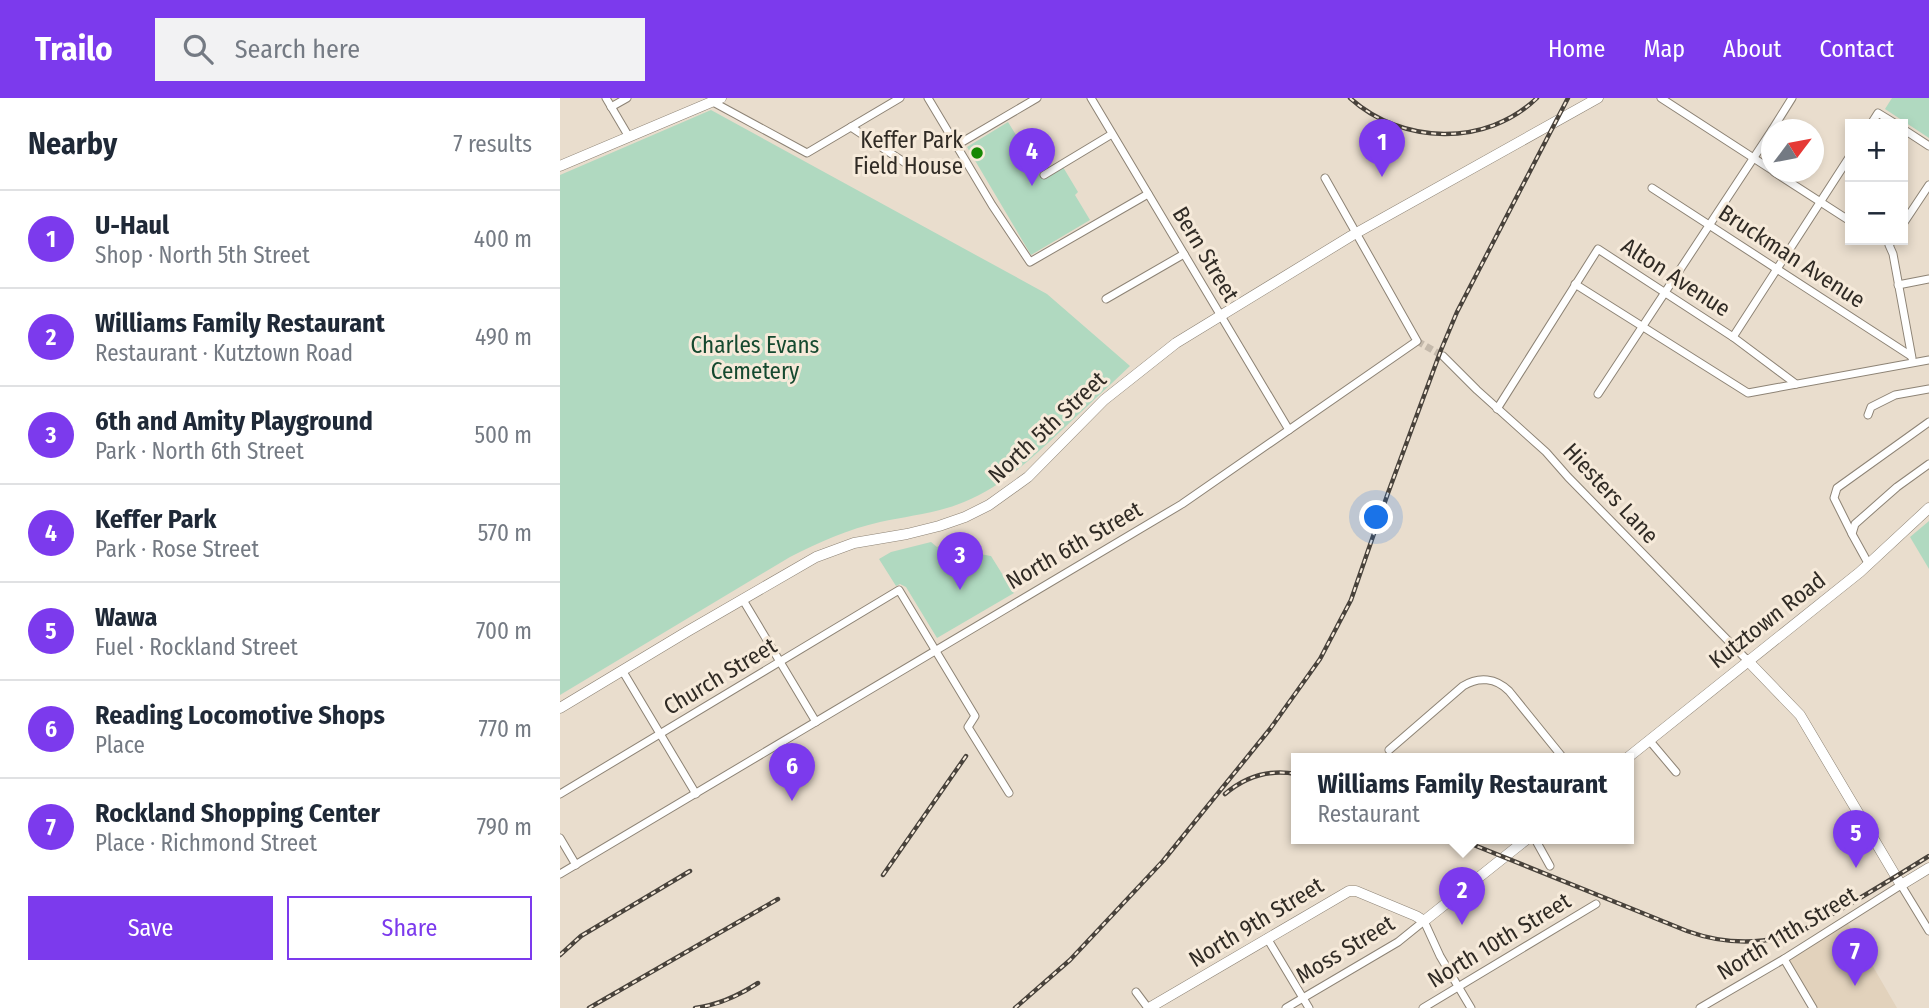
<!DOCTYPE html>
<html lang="en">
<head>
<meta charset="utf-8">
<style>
	:root { --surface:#fff; --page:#f2f2f3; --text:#1f2937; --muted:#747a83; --line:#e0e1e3; --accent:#7c3aed }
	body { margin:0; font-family:"Fira Sans Condensed",sans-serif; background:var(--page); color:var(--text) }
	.controls { position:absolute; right:21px; top:21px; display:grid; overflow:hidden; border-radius:0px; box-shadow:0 4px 10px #0003 }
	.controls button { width:63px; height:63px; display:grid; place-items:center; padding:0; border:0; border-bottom:2px solid var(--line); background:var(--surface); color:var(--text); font:35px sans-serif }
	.compass { position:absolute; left:1201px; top:21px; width:63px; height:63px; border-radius:50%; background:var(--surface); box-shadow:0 4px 10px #0003; rotate:58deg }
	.you { position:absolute; left:817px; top:420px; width:24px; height:24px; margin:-18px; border:5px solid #fff; border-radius:50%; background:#1a73e8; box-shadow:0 0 0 10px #1a73e833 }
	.badge { display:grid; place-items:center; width:46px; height:46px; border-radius:50%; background:var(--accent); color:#fff; font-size:23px; font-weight:700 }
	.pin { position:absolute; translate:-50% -58px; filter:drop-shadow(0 2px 4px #0008) }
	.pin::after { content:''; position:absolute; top:37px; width:24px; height:21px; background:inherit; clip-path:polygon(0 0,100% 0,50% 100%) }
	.popup { position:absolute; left:731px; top:655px; width:343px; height:91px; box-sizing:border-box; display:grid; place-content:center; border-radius:0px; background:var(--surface); filter:drop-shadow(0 2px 5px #0005); font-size:23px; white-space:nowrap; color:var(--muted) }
	.popup b { font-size:26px; color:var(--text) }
	.popup::after { content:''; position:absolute; left:50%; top:100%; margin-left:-14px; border:14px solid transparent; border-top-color:var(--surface) }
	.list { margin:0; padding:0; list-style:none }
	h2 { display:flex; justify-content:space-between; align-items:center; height:91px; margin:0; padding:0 28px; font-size:30px }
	h2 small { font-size:23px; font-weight:400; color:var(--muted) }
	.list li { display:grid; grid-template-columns:46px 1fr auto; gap:21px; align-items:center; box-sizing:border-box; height:98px; padding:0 28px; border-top:2px solid var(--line) }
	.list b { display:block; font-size:26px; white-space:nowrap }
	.list p { margin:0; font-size:23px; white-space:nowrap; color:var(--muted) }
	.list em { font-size:23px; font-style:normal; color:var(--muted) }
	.actions { display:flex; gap:14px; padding:21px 28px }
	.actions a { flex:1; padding:16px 0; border:2px solid var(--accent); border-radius:0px; text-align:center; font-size:24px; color:var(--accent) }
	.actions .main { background:var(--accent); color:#fff }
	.icon { flex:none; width:38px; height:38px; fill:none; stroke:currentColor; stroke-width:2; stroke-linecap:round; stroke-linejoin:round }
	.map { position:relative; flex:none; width:1369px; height:910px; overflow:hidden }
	header { display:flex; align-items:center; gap:42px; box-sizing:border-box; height:98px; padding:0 35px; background:var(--accent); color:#fff }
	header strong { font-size:33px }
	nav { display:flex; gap:38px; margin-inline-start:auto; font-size:24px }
	.search { width:490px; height:63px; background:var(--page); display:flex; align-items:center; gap:18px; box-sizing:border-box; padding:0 24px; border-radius:0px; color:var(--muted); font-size:26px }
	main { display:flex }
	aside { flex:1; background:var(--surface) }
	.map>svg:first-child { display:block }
	.built { fill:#e2d2bc }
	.green { fill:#b0d9c0 }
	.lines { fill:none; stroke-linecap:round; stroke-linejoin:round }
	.minor-tunnel { stroke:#c4b9ab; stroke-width:7; stroke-dasharray:7 3.5; stroke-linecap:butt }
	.minor-casing { stroke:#8d8375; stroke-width:9 }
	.major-casing { stroke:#8d8375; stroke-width:11 }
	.minor { stroke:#fff; stroke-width:7 }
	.major { stroke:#fff; stroke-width:10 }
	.rail-casing { stroke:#48423b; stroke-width:4.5 }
	.rail { stroke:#f6eada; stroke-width:2; stroke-dasharray:5; stroke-linecap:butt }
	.poi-dot { fill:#168703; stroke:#f6eada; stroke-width:2.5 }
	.labels { text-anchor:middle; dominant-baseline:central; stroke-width:6; stroke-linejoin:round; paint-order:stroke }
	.poi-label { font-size:23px; fill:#302b25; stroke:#f6eada; text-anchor:end }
	.street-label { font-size:23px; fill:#302b25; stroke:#f6eada }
	.park-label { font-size:23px; fill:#15492f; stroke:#f6eada }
</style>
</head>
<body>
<header>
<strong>Trailo</strong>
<div class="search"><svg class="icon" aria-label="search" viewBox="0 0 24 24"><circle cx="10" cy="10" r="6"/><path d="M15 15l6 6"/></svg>Search here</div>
<nav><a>Home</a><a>Map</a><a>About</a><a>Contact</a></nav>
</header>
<main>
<aside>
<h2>Nearby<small>7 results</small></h2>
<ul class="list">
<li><span class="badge">1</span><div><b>U-Haul</b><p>Shop · North 5th Street</p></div><em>400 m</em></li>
<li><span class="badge">2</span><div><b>Williams Family Restaurant</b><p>Restaurant · Kutztown Road</p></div><em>490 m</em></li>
<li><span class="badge">3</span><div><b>6th and Amity Playground</b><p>Park · North 6th Street</p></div><em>500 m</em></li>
<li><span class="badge">4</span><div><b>Keffer Park</b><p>Park · Rose Street</p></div><em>570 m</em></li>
<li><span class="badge">5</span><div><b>Wawa</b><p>Fuel · Rockland Street</p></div><em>700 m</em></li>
<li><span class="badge">6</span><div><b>Reading Locomotive Shops</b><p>Place</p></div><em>770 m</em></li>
<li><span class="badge">7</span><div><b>Rockland Shopping Center</b><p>Place · Richmond Street</p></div><em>790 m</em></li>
</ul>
<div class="actions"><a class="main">Save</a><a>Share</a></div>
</aside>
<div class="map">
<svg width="1369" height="910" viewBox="0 0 1369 910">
	<rect width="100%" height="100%" fill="#e9ddcd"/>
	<path class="built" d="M1286,822L1337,910H1253L1224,861Z"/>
	<g class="green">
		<path d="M1332,0H1369V40L1325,11Z"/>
		<path d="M151,12L487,196L570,268C548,289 525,310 503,331C472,360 443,388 404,404C378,415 348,418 320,424C289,431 259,444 230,459L0,597V77Z"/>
		<path d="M448,24L483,81L503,69L518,94L515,97L530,122L471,157L407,49Z"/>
		<path d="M1369,423V471L1350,439Z"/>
		<path d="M371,444L377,449L389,445L395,457L414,455L431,458L454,495L377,540L346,489L340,486L336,488L319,461L331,454Z"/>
	</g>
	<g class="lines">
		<path class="minor-tunnel" d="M857,243L883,258"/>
		<g class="minor-casing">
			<g id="minor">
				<path d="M46,0L69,39"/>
				<path d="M368,0L432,107L470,164L588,96"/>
				<path d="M531,0L729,332"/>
				<path d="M1101,0L1212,72"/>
				<path d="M153,4L247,55L340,0"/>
				<path d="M51,9L67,0"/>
				<path d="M1311,26L1318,15L1336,26"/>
				<path d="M291,29L356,72"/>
				<path d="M1343,31L1369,48"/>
				<path d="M1212,32L1232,0"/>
				<path d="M397,47L477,0"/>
				<path d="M1214,74L1290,123"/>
				<path d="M484,77L552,36"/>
				<path d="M1092,90L1351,258"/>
				<path d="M1343,126L1369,87"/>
				<path d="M1333,142L1329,147L1333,156L1352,260"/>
				<path d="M1015,186L1188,295L1369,262"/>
				<path d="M1338,187L1369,181"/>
				<path d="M546,201L624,156"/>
				<path d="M1173,239L1290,58"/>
				<path d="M883,258L917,292L986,354L1008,379L1187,562"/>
				<path d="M1038,296L1212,32"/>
				<path d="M937,311L1038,151L1173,239L1236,286"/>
				<path d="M1308,317L1311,309L1335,297L1369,291"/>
				<path d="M1292,436L1274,400L1277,390L1369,324"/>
				<path d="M1308,465L1292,436L1295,426L1337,389L1369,366"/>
				<path d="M183,502L256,624"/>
				<path d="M62,572L136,696"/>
				<path d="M1089,642L1116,674"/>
				<path d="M829,652L903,588C919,578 936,580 949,593L1004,661"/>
				<path d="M0,696L339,492L415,618L408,629L449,695"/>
				<path d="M0,740L16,767"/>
				<path d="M975,741L990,768"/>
				<path d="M0,776L622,406L857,243L765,80"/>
				<path d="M707,840L749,910"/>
				<path d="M1224,861L1253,910"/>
				<path d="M576,894L588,910"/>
				<path d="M726,910L838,844L864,823L880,858L911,910"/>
				<path d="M863,910L1036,806"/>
				<path d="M1140,910L1224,861L1341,787L1369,833"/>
			</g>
		</g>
		<g class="major-casing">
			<g id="major">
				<path d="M0,68L161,0"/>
				<path d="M1187,562L1240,617L1341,787L1369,770"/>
				<path d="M0,610L128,533L256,459L294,445L347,436L379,428L405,419L429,407L468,379L544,302L616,245L791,138L1038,0"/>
				<path d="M1066,661L1300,474L1369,410"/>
				<path d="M589,910L789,793H796L856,818L864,823L967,741"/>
			</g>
		</g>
		<use href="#minor" class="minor"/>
		<use href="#major" class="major"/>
		<g class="rail-casing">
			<g id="rail">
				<path d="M790,0C842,47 926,49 977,0"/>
				<path d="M665,696C685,679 709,671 736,676"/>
				<path d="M899,741L1127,833C1160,845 1193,847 1228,838C1241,835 1254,826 1267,819C1301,800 1335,779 1369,758"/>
				<path d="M323,777L406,658"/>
				<path d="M0,857L21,838L130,773"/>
				<path d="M29,910L218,801"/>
				<path d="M135,910C159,907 178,898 198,885"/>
				<path d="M455,910L510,862L603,763L710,631L760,561L791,502L828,395L881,252L897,214L1008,0"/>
			</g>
		</g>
		<use href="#rail" class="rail"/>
	</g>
	<circle class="poi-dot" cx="417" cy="55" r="7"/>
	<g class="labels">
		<g class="poi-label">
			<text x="403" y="42">Keffer Park<tspan x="403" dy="26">Field House</tspan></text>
		</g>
		<g class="street-label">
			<text transform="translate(646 156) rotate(59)">Bern Street</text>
			<text transform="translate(1232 158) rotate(33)">Bruckman Avenue</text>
			<text transform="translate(1116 179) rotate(33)">Alton Avenue</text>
			<text transform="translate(487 329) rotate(-43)">North 5th Street</text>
			<text transform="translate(1051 395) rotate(47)">Hiesters Lane</text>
			<text transform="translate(514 447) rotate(-30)">North 6th Street</text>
			<text transform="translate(1207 522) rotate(-38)">Kutztown Road</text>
			<text transform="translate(160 578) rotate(-31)">Church Street</text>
			<text transform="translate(696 824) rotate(-31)">North 9th Street</text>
			<text transform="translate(1227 835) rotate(-31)">North 11th Street</text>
			<text transform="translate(939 842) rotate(-31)">North 10th Street</text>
			<text transform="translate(785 851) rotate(-31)">Moss Street</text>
		</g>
		<g class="park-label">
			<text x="195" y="247">Charles Evans<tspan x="195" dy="26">Cemetery</tspan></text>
		</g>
	</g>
</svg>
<div class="controls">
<button>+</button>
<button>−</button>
</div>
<svg class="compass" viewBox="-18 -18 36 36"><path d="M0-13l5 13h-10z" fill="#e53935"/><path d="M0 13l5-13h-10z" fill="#747a83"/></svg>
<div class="you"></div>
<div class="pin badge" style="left:822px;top:79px">1</div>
<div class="pin badge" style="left:902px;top:827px">2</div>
<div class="popup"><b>Williams Family Restaurant</b>Restaurant</div>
<div class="pin badge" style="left:400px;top:492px">3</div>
<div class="pin badge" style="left:472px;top:88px">4</div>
<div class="pin badge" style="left:1296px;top:770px">5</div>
<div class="pin badge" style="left:232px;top:703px">6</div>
<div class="pin badge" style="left:1295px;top:888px">7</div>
</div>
</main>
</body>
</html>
